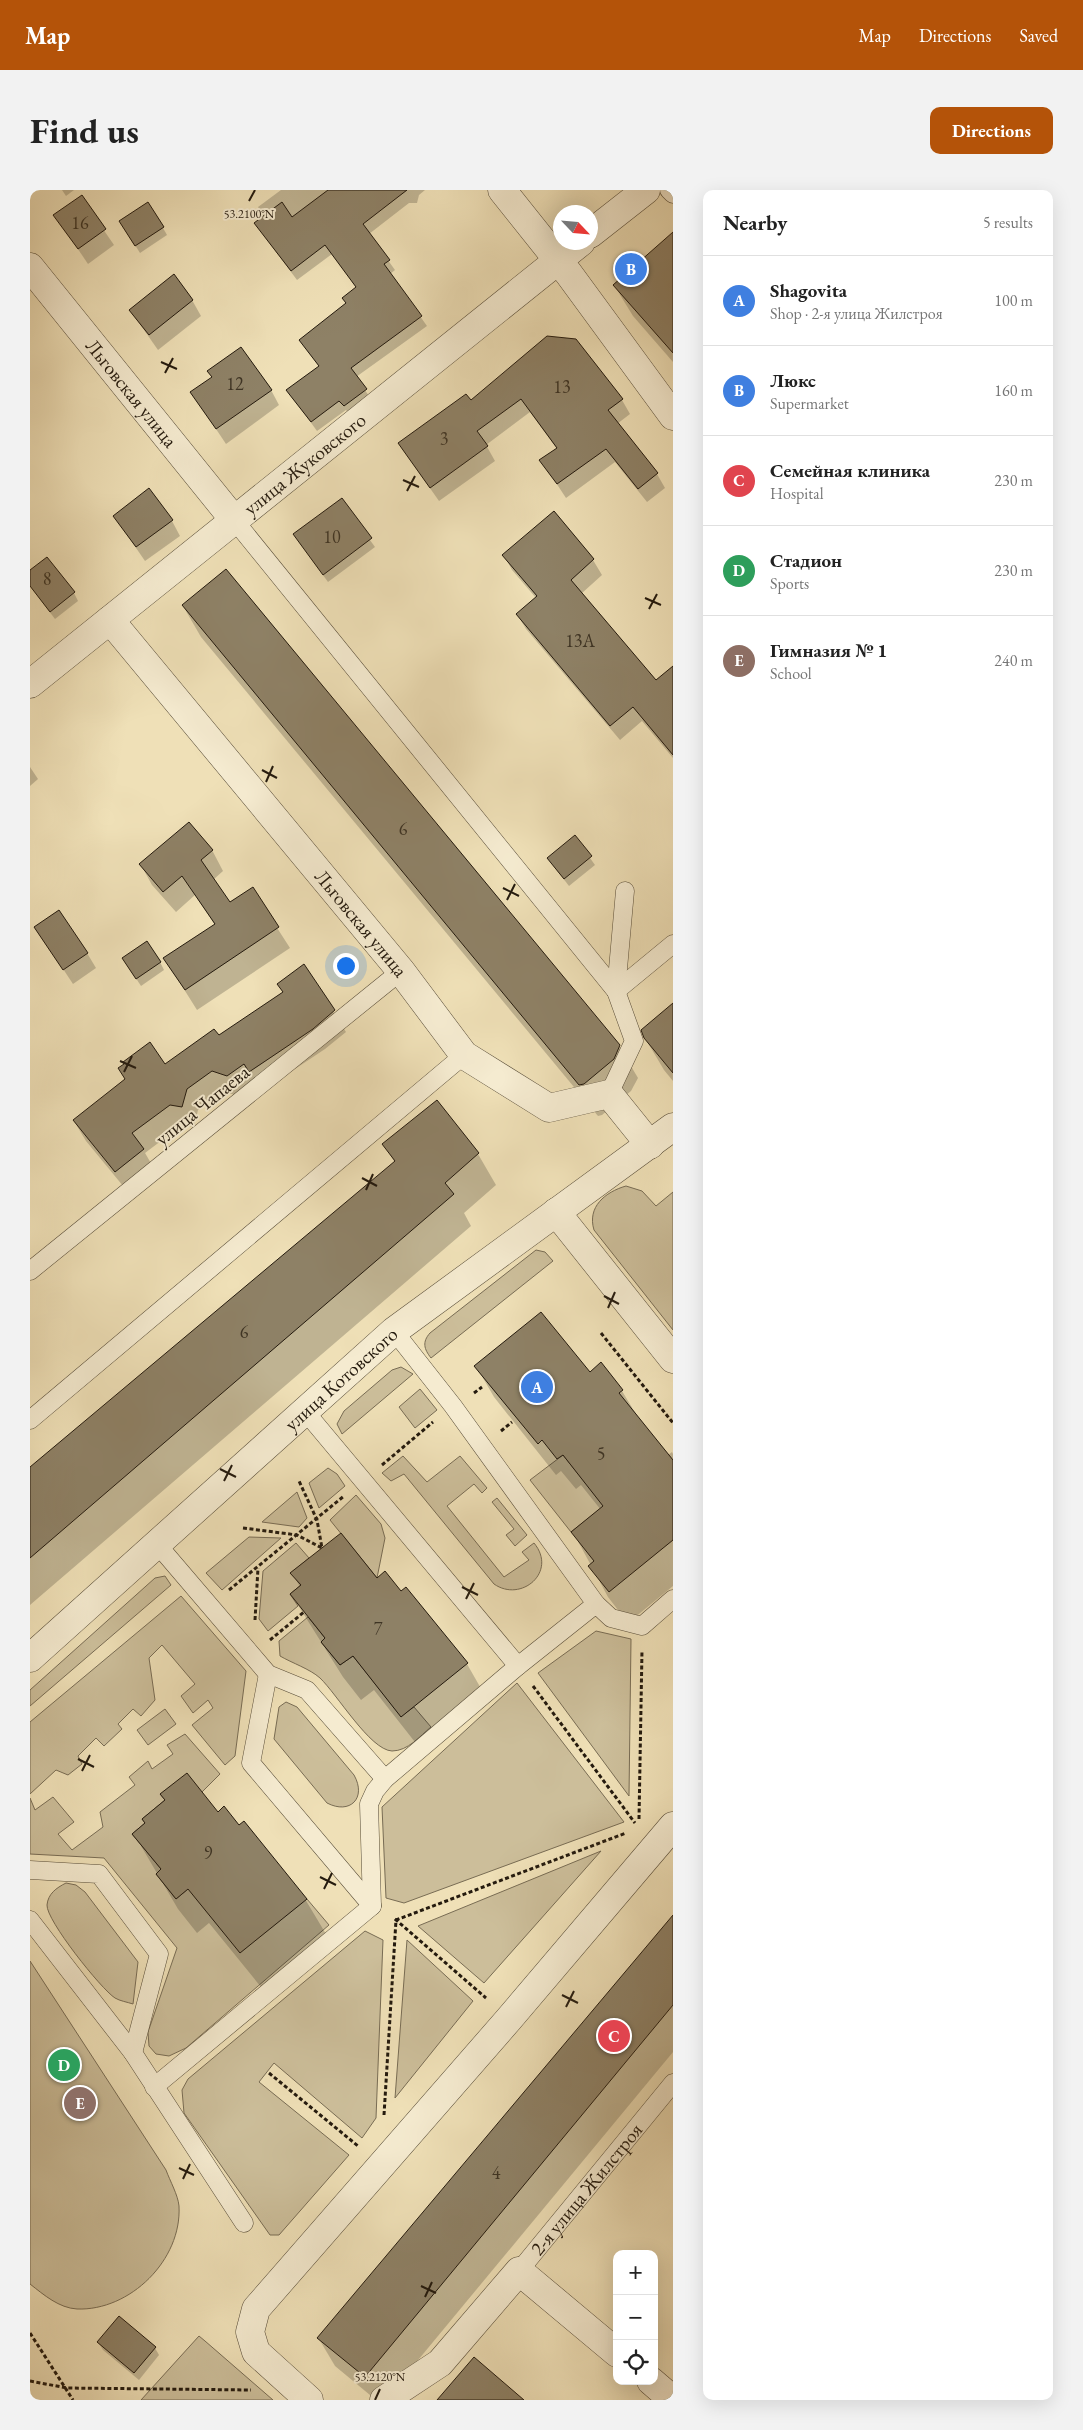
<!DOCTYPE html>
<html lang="en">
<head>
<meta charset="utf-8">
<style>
	:root { --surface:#fff; --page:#f2f2f2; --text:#222; --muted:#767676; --line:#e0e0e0; --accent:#b45309 }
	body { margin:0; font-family:"EB Garamond",serif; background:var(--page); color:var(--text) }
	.controls { position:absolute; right:15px; bottom:15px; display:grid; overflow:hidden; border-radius:10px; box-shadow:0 5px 20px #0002 }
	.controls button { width:45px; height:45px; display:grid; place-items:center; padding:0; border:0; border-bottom:1px solid var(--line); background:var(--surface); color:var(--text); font:25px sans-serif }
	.compass { position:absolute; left:523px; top:15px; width:45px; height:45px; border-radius:50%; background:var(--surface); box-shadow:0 5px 20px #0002; rotate:116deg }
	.you { position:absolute; left:315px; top:775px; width:18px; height:18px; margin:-12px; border:4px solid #fff; border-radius:50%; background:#1a73e8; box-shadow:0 0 0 8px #1a73e833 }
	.badge { display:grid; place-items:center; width:32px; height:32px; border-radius:50%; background:var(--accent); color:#fff; font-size:16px; font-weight:700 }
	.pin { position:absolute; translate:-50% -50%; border:2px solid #fff; box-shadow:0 1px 5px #0006 }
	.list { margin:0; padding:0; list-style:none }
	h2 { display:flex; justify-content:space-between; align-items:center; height:65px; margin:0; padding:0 20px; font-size:21px }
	h2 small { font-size:16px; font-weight:400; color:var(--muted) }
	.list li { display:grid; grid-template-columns:32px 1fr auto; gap:15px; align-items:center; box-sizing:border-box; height:90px; padding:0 20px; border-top:1px solid var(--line) }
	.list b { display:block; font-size:19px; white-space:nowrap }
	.list p { margin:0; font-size:16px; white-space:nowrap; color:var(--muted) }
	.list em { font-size:16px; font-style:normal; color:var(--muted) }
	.icon { flex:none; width:28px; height:28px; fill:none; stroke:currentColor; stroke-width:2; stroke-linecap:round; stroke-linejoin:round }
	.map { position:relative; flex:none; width:643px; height:2210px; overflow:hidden; border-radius:10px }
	header { display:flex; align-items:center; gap:30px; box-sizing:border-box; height:70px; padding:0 25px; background:var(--accent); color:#fff }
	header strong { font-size:24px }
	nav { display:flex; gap:28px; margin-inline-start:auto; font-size:18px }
	.intro { display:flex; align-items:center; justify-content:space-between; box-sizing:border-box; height:120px; padding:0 30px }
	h1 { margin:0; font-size:35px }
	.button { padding:12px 22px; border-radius:10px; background:var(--accent); color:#fff; font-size:18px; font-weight:700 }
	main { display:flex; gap:30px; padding:0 30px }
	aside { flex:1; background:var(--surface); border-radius:10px; box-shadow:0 5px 20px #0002 }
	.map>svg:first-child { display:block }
	.green { fill:#ccbe9a; stroke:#786c54 }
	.shadow { fill:#0003 }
	.building { fill:#8e8166; stroke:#241a0e }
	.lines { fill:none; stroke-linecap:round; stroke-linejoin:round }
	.service-casing { stroke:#574c38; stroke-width:19 }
	.minor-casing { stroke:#574c38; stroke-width:29 }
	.tertiary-casing { stroke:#574c38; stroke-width:29 }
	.path { stroke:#241a0e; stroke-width:3; stroke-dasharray:4 2.5; stroke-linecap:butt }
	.service { stroke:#f5ebd0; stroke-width:18 }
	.minor { stroke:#f5ebd0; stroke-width:28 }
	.tertiary { stroke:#f5ebd0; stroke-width:28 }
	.ticks { fill:none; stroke:#241a0e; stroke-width:2 }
	.labels { text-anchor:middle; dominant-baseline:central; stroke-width:4; stroke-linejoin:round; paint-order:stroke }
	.number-label { font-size:18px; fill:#3e3424 }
	.street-label { font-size:20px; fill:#241a0e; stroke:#f5ebd0 }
	.ticks-label { font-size:12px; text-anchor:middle; fill:#241a0e; stroke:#f5ebd0; stroke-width:4; stroke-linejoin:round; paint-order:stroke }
</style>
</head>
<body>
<header>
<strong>Map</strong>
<nav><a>Map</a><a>Directions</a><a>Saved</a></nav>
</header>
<div class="intro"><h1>Find us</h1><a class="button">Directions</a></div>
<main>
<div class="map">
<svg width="643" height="2210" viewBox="0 0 643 2210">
	<rect width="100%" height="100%" fill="#efe0b7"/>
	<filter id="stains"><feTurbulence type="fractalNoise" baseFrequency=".004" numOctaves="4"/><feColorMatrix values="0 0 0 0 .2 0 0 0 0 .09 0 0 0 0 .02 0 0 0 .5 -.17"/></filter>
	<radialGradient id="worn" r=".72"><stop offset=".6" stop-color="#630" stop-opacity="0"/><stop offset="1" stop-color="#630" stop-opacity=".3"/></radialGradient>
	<g class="green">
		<path d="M596,996L612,1001L626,1016L643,1002V1140L564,1040C557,1017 575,1002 596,996Z"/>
		<path d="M506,1060L515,1062L523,1071L401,1168C394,1159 392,1152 400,1143Z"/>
		<path d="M371,1177L383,1184L312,1244L307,1234L314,1221L362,1180Z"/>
		<path d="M390,1199L407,1220L385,1238L369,1217Z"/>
		<path d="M533,1265L574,1316L541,1342L500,1290Z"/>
		<path d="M373,1266L397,1292L430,1266L457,1298L452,1303L444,1294L417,1316L474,1387L499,1370L492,1362L504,1353C528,1382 491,1413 464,1394L374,1284L361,1291L352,1283Z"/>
		<path d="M298,1278L307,1284L315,1296L289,1318L279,1293Z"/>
		<path d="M267,1302L277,1328L269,1337L232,1332Z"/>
		<path d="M326,1305L351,1334L355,1348L347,1388L300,1330Z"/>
		<path d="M467,1308L497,1345L485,1356L476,1345L484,1339L462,1312Z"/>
		<path d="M219,1347L251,1348L192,1400L176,1383Z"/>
		<path d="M266,1353L279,1368L261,1383L271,1395L260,1404L268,1416L238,1441L229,1429L233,1381Z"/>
		<path d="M135,1386L141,1395L0,1516V1500L125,1388Z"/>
		<path d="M151,1406L216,1481L205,1566L195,1575L162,1535L183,1518L178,1510L163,1523L151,1506L165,1494L132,1455L119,1468L125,1510L111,1526L103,1519L88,1534L92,1539L74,1556L66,1548L48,1566L52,1574L38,1585L26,1580L0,1604V1532Z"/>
		<path d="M278,1427L295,1448L291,1452L310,1475L323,1466L371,1526L384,1517L401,1537C390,1546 378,1561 362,1561C340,1560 307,1504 290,1488C280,1479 262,1473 250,1466L249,1451Z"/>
		<path d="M566,1441L601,1449L599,1606L508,1483Z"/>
		<path d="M487,1493L594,1632L374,1713L356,1708L352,1617Z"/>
		<path d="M256,1512L267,1517L324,1585C337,1608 320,1625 297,1613L244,1549L249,1517Z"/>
		<path d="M135,1519L146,1534L118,1555L107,1540Z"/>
		<path d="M155,1544L190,1584L172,1602L131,1605L135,1610L112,1629L115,1633L102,1644L131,1679L126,1684L146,1709L158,1699L277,1709L299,1735L156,1858L139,1866L126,1864L119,1856L118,1842L147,1758L74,1668L0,1664V1608L5,1620L23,1607L44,1632L28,1644L42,1660L73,1637L70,1622L105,1595L99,1587L118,1571L122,1579L143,1564L137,1555Z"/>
		<path d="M571,1661L454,1793L388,1736Z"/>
		<path d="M36,1693L46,1695L55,1702L108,1772L103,1814C97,1812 90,1811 85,1808C71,1799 16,1730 17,1715C18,1704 26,1698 36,1693Z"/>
		<path d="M335,1741L353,1750L346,1928L332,1948L244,1873L229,1892L319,1965L249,2045H240L154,1923L152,1900L158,1889Z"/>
		<path d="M377,1750L443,1811L365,1908Z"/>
		<path d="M0,1771L136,1980C140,1991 148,2005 149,2016C152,2070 100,2121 47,2119C29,2118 14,2105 0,2094Z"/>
		<path d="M169,2146L175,2151L243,2210H111Z"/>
	</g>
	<g class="shadow">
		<path d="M32,0H44L36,6Z"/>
		<path d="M251,0H395L389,5L387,13H379L339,44L365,80L360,84L397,136L326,187L341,209L320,225L316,220L287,241L258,201L289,177L271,150L317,114L327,98L302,64L267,90L232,43L234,27L228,17Z"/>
		<path d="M51,7L84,55L58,74L25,25Z"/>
		<path d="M133,38L137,45L110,63L95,39Z"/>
		<path d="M643,59V172L603,126L584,95Z"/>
		<path d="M162,110L171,126L128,160L100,120Z"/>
		<path d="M518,148L592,210L600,224L587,234L627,284L635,298L617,312L585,272L536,308L511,270L527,259L500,222L456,255L465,271L409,311L369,254L440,211Z"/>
		<path d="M183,188L241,200L249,215L196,254L162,203Z"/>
		<path d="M311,310L345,357L298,392L264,345Z"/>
		<path d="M524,323L563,370L572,385L551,404L626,492L643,478V568L612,531L590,550L496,439L487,424L506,408L482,380L474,365Z"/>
		<path d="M84,326L142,331L150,346L115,371Z"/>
		<path d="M0,382L44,403L48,411L25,429L0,396Z"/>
		<path d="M153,416L589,856L608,888L601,901L572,925L568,926L171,447Z"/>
		<path d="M0,577L8,589L0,596Z"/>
		<path d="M545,647L565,675L539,696L518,669Z"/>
		<path d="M182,660L193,681L183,690L199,714L222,699L260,758L167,820L135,769L185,735L165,705L146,722L122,695L111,675Z"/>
		<path d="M6,738L57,763L66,778L43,794Z"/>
		<path d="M130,772L134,780L111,796L98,776Z"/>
		<path d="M274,776L316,842L295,859L232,901L209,906L194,902L168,920L164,937L152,935L115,963L125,980L98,1002L56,951L44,931L135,875L188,847L254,803Z"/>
		<path d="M643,814V891L634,880L615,848Z"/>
		<path d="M407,912L448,964L466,995L434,1023L441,1036L0,1415V1279L365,973L354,954Z"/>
		<path d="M571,1174L592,1201L609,1229L638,1265L642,1262L643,1264V1396L598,1433L578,1407L543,1342L571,1320L551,1295L546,1299L531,1281L526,1285L464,1207L446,1176L560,1184Z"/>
		<path d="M262,1383L347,1389L371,1403L376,1399L437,1474L457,1509L392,1561L344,1500L331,1510L313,1487L261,1404L270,1397Z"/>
		<path d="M209,1637L275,1709L296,1744L231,1797L179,1733L167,1743L148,1719L104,1644Z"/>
		<path d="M643,1727V1862L355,2210H346L305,2176L289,2149Z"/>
		<path d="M68,2152L125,2158L129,2165L109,2190L73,2160Z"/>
	</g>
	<g class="building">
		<path d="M298,0H377L333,34L360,70L354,74L392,126L321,178L337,199L314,216L309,211L281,232L256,200L289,176L269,150L316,113L312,108L326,97L295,55L261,81L224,33L252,12L262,27Z"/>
		<path d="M52,5L76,39L48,59L23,25Z"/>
		<path d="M118,12L134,37L105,56L89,31Z"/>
		<path d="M643,42V163L583,95Z"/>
		<path d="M144,84L163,110L119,145L99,120Z"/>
		<path d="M517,146L546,149L593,209L578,220L628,283L608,299L576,259L527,294L509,270L527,258L491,209L447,241L458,256L400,298L368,253L436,204L441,210Z"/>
		<path d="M211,157L242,200L186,239L160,202L182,187L177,181Z"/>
		<path d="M119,298L143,330L106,357L83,326Z"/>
		<path d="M312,308L342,348L293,385L263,344Z"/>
		<path d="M524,321L564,369L541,390L626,490L643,476V565L603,517L580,536L486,424L507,406L472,365Z"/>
		<path d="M17,367L45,402L20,422L0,396V380Z"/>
		<path d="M196,379L590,855L584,869L554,894L549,895L152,415Z"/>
		<path d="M159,632L183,660L171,670L200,712L223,697L249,737L155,800L133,768L185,734L152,686L133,702L109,674Z"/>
		<path d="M545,645L562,666L534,689L517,668Z"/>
		<path d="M29,720L58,763L33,780L4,737Z"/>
		<path d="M117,751L131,772L106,789L92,768Z"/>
		<path d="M274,774L305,820L283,839L219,882L214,874L197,886L182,881L157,899L152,917L140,915L102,943L114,959L85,982L43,930L95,889L88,878L94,874L93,872L120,852L135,874L184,839L189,845L253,802L247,794Z"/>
		<path d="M643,813V883L614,848L611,840Z"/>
		<path d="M407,910L449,963L415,993L424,1004L0,1368V1277L365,971L352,954Z"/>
		<path d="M511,1122L560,1182L571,1172L593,1200L589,1203L643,1270V1350L579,1402L558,1376L564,1371L541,1342L573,1316L533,1265L527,1269L512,1250L508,1254L444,1176Z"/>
		<path d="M311,1343L347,1388L355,1381L371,1401L376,1397L438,1473L371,1527L323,1466L310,1475L291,1452L295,1448L260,1404L271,1395L260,1383Z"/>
		<path d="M157,1583L188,1622L194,1616L209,1635L214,1631L277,1709L210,1763L158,1699L146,1709L126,1684L131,1679L102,1644L115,1633L112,1629L135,1610L130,1604Z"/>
		<path d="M643,1725V1815L335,2187L287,2148Z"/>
		<path d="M89,2126L126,2157L104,2183L67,2152Z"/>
		<path d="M444,2167L494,2210H407Z"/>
	</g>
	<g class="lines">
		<g class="service-casing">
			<g id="service">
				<path d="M639,0L643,4"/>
				<path d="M205,331L586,801L643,754"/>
				<path d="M579,904L604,851L586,801L595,701"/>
				<path d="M0,1081L371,781"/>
				<path d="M364,1141L423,1216L566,1414"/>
				<path d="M274,1220L488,1476"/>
				<path d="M0,1230L434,865"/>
				<path d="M127,1354L238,1484L277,1500L355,1589"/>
				<path d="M238,1484L221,1573L342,1716"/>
				<path d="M0,1680L69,1684L129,1764L103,1863"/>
				<path d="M0,1730L103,1863L214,2033"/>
				<path d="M124,1897L342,1716L339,1614L345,1601L355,1589L488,1476L566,1414L581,1428L612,1436L643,1409"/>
				<path id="s1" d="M489,2081L643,1893"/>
			</g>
		</g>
		<g class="minor-casing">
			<g id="minor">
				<path d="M472,0L539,84L643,226"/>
				<path d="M560,44L616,0"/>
				<path id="s2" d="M0,77L205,331"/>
				<path id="s3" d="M80,430L371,781L434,865L519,918L579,904L620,955"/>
				<path id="s4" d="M0,494L551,52"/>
				<path d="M526,1022L643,1169"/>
				<path d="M621,2191L643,2210"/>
				<path d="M279,2210L226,2162L220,2142L226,2119L479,1829L643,1636"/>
				<path d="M354,2210L410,2173L489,2081L587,2163"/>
			</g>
		</g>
		<g class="tertiary-casing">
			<g id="tertiary">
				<path id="s5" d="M0,1468L364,1141L643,937"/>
			</g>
		</g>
		<g class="path">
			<path d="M571,1143L643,1233"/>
			<path d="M444,1203L452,1197"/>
			<path d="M471,1241L482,1232"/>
			<path d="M352,1275L403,1232"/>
			<path d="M213,1338L267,1345L292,1358L287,1330L269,1291"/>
			<path d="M199,1400L314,1306"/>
			<path d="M225,1430L228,1378"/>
			<path d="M240,1450L274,1422"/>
			<path d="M503,1496L605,1633"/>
			<path d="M609,1629L612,1460"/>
			<path d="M365,1729L456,1808"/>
			<path d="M239,1883L328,1956"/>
			<path d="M354,1925L366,1730L596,1643"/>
			<path d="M0,2143L43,2210"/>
			<path d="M0,2191L37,2198L221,2200"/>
		</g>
		<use href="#service" class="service"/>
		<use href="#minor" class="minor"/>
		<use href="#tertiary" class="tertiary"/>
	</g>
	<path class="ticks" d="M219,11L225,0M131,172L147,179M135,183L143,168M373,290L389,297M377,301L385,286M615,408L631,415M619,419L627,404M232,580L247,588M236,592L243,576M473,698L489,706M477,710L485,694M90,871L106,878M94,882L102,866M332,988L347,996M336,1000L343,984M574,1106L589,1114M578,1118L585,1102M190,1279L206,1287M194,1291L202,1275M432,1397L448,1405M436,1409L444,1393M48,1569L64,1577M52,1581L60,1565M290,1687L306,1695M294,1699L302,1683M532,1805L548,1813M536,1817L544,1801M149,1978L164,1985M153,1989L160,1974M391,2096L406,2103M395,2107L402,2092M345,2210L350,2199"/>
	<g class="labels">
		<g class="number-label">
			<text x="50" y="32">16</text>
			<text x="205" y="193">12</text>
			<text x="532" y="196">13</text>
			<text x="414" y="248">3</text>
			<text x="302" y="346">10</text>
			<text x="17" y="388">8</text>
			<text x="550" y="450">13А</text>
			<text x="373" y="638">6</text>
			<text x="214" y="1141">6</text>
			<text x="571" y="1263">5</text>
			<text x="348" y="1438">7</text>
			<text x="178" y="1662">9</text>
			<text x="466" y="1982">4</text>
		</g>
		<g class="street-label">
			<text stroke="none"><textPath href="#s2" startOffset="162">Льговская улица</textPath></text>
			<text stroke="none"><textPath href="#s4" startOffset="352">улица Жуковского</textPath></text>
			<text stroke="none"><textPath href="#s3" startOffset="394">Льговская улица</textPath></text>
			<text transform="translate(172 915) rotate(-39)">улица Чапаева</text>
			<text stroke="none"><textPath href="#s5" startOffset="418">улица Котовского</textPath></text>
			<text stroke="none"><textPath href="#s1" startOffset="106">2-я улица Жилстроя</textPath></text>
		</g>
	</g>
	<g class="ticks-label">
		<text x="219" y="28">53.2100°N</text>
		<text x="350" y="2191">53.2120°N</text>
	</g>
	<rect width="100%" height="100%" filter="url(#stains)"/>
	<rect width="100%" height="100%" fill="url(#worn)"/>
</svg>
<div class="controls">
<button>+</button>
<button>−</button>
<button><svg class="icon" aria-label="locate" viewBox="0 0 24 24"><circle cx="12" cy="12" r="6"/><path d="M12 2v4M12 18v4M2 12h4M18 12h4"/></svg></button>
</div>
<svg class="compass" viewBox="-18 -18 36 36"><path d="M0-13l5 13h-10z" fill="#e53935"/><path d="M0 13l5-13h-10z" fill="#767676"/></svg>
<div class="you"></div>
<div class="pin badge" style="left:507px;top:1197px;background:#3f7fe0">A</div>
<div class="pin badge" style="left:601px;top:79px;background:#3f7fe0">B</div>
<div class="pin badge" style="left:584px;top:1846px;background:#e0444e">C</div>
<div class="pin badge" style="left:34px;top:1875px;background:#2e9e5b">D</div>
<div class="pin badge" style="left:50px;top:1913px;background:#8d6e63">E</div>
</div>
<aside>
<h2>Nearby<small>5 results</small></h2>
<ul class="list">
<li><span class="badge" style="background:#3f7fe0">A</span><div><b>Shagovita</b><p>Shop · 2-я улица Жилстроя</p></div><em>100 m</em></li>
<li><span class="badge" style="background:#3f7fe0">B</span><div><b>Люкс</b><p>Supermarket</p></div><em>160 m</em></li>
<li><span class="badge" style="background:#e0444e">C</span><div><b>Семейная клиника</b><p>Hospital</p></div><em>230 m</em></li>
<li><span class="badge" style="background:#2e9e5b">D</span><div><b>Стадион</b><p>Sports</p></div><em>230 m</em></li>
<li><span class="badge" style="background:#8d6e63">E</span><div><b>Гимназия № 1</b><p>School</p></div><em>240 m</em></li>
</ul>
</aside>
</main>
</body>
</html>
